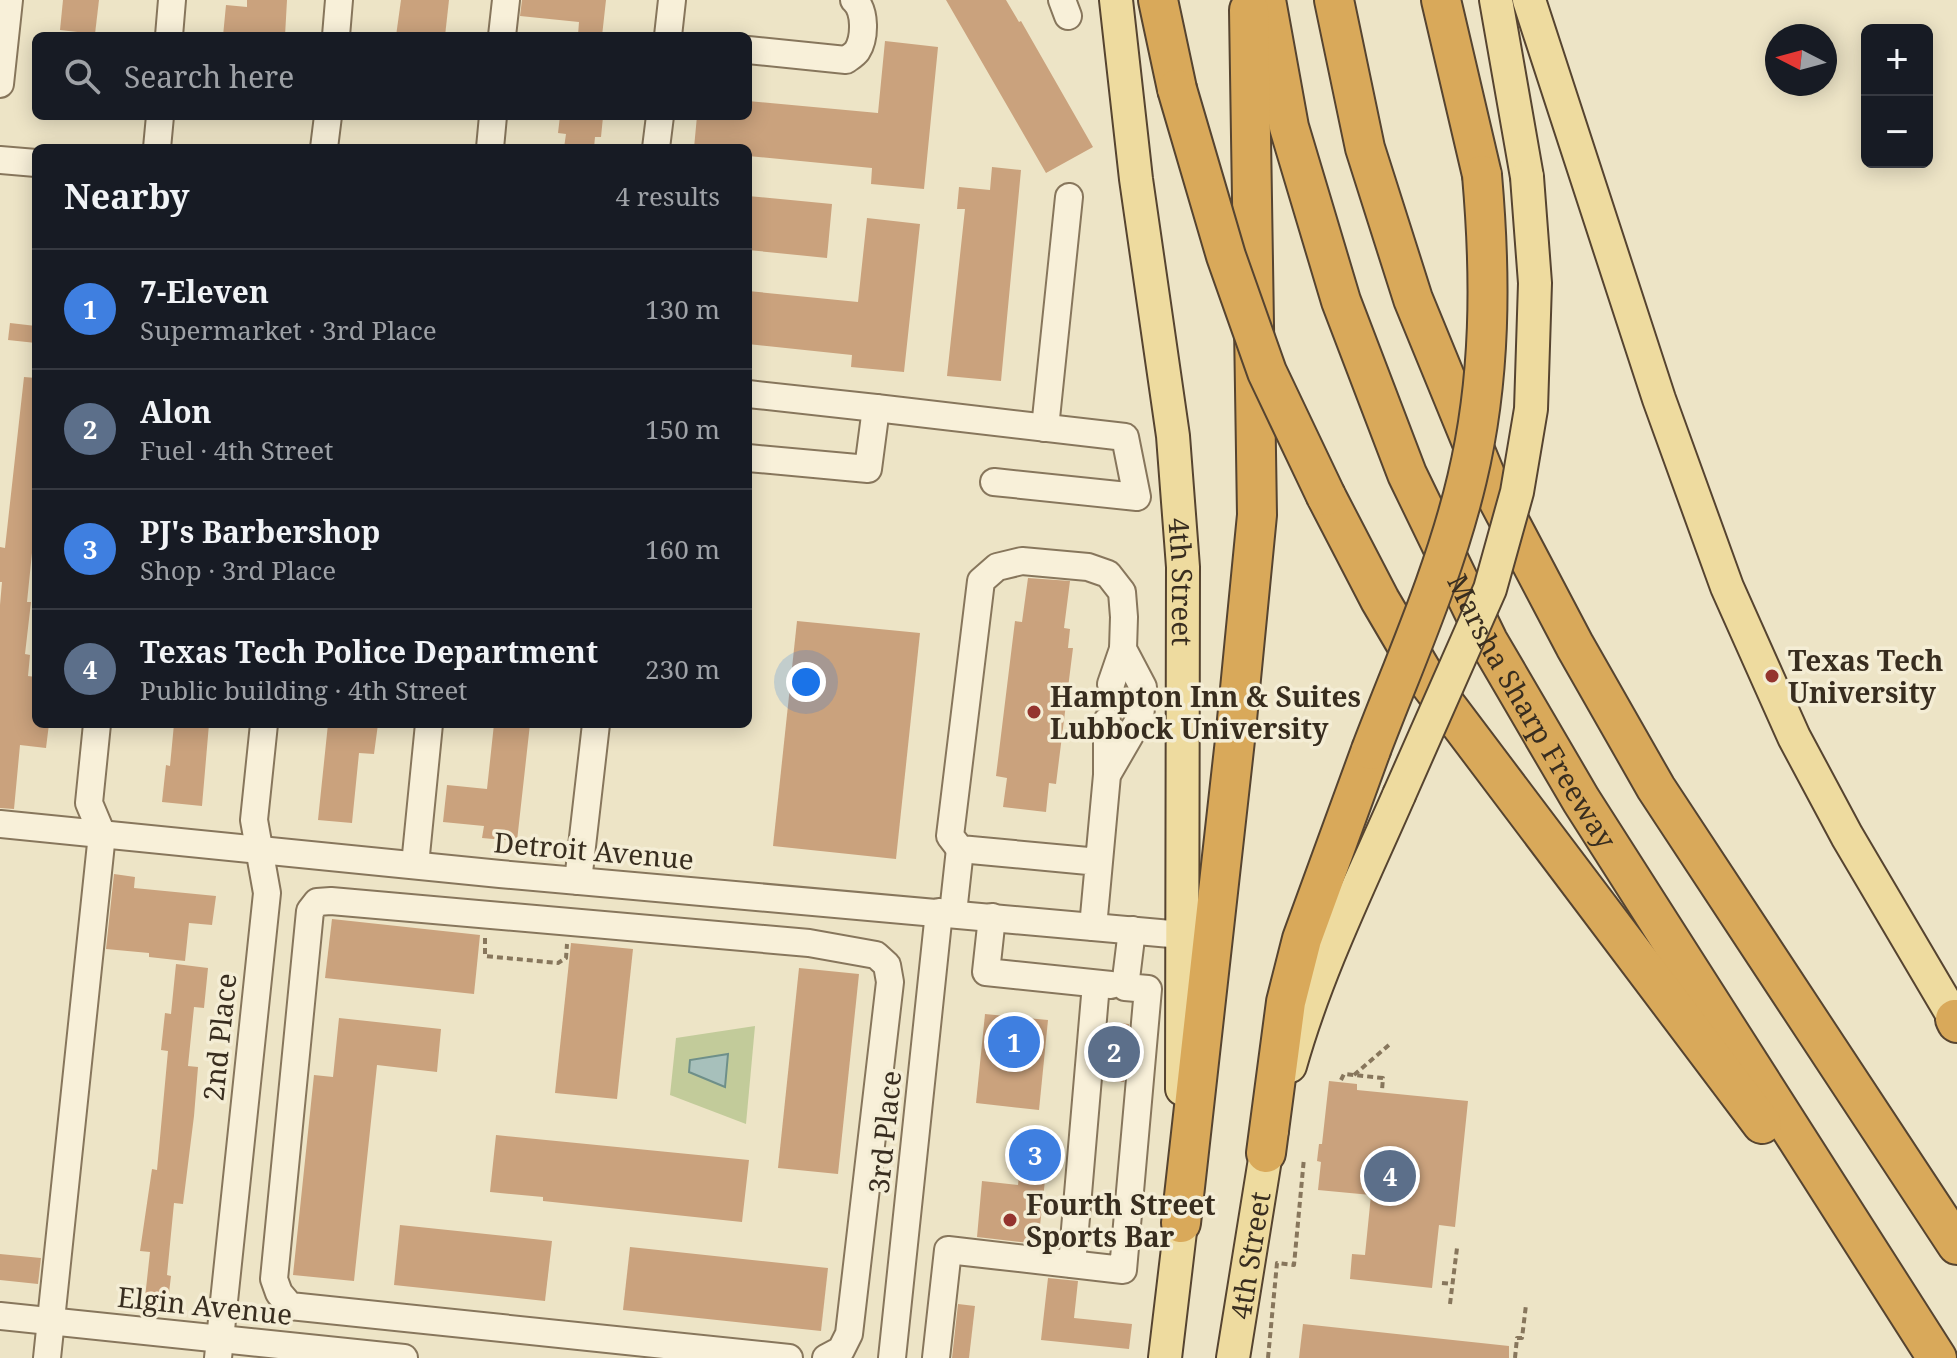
<!DOCTYPE html>
<html lang="en">
<head>
<meta charset="utf-8">
<style>
	:root { --surface:#171b24; --page:#20242c; --text:#f1f3f6; --muted:#9ea1a6; --line:#363941; --accent:#7c3aed }
	body { margin:0; font-family:"Noto Serif",serif; background:var(--page); color:var(--text) }
	.controls { position:absolute; right:24px; top:24px; display:grid; overflow:hidden; border-radius:12px; box-shadow:0 4px 20px #0003 }
	.controls button { width:72px; height:72px; display:grid; place-items:center; padding:0; border:0; border-bottom:2px solid var(--line); background:var(--surface); color:var(--text); font:40px sans-serif }
	.compass { position:absolute; left:1765px; top:24px; width:72px; height:72px; border-radius:50%; background:var(--surface); box-shadow:0 4px 20px #0003; rotate:276deg }
	.you { position:absolute; left:806px; top:682px; width:28px; height:28px; margin:-20px; border:6px solid #fff; border-radius:50%; background:#1a73e8; box-shadow:0 0 0 12px #1a73e833 }
	.badge { display:grid; place-items:center; width:52px; height:52px; border-radius:50%; background:var(--accent); color:#fff; font-size:26px; font-weight:700 }
	.pin { position:absolute; translate:-50% -50%; border:4px solid #fff; box-shadow:0 2px 8px #0006 }
	.list { margin:0; padding:0; list-style:none }
	h2 { display:flex; justify-content:space-between; align-items:center; height:104px; margin:0; padding:0 32px; font-size:34px }
	h2 small { font-size:26px; font-weight:400; color:var(--muted) }
	.list li { display:grid; grid-template-columns:52px 1fr auto; gap:24px; align-items:center; box-sizing:border-box; height:120px; padding:0 32px; border-top:2px solid var(--line) }
	.list b { display:block; font-size:30px; white-space:nowrap }
	.list p { margin:0; font-size:26px; white-space:nowrap; color:var(--muted) }
	.list em { font-size:26px; font-style:normal; color:var(--muted) }
	.icon { flex:none; width:44px; height:44px; fill:none; stroke:currentColor; stroke-width:2; stroke-linecap:round; stroke-linejoin:round }
	.map { position:relative; flex:none; width:1957px; height:1358px; overflow:hidden }
	.search { position:absolute; background:var(--surface); box-shadow:0 4px 20px #0003; left:32px; top:32px; width:720px; height:88px; display:flex; align-items:center; gap:20px; box-sizing:border-box; padding:0 28px; border-radius:12px; color:var(--muted); font-size:30px }
	.panel { position:absolute; background:var(--surface); box-shadow:0 4px 20px #0003; left:32px; top:144px; width:720px; height:584px; border-radius:12px }
	.map>svg:first-child { display:block }
	.green { fill:#c2cb9a }
	.water { fill:#a7c0bb; stroke:#6e8f89; stroke-width:2 }
	.building { fill:#caa27d }
	.lines { fill:none; stroke-linecap:round; stroke-linejoin:round }
	.minor-tunnel { stroke:#c9bfa5; stroke-width:26; stroke-dasharray:26 13; stroke-linecap:butt }
	.minor-casing { stroke:#87765c; stroke-width:30 }
	.major-casing { stroke:#564430; stroke-width:36 }
	.highway-casing { stroke:#564430; stroke-width:42 }
	.path { stroke:#87765c; stroke-width:4; stroke-dasharray:6 4; stroke-linecap:butt }
	.minor { stroke:#f8f0d9; stroke-width:26 }
	.major { stroke:#eedb9f; stroke-width:32 }
	.highway { stroke:#d9a95a; stroke-width:38 }
	.major-bridge-casing { stroke:#564430; stroke-width:36; stroke-linecap:butt }
	.highway-bridge-casing { stroke:#564430; stroke-width:42; stroke-linecap:butt }
	.major-bridge { stroke:#eedb9f; stroke-width:32 }
	.highway-bridge { stroke:#d9a95a; stroke-width:38 }
	.poi-dot { fill:#94342e; stroke:#f4edd5; stroke-width:3 }
	.labels { text-anchor:middle; dominant-baseline:central; stroke-width:7; stroke-linejoin:round; paint-order:stroke }
	.street-label { font-size:28px; fill:#382d1f; stroke:#f4edd5 }
	.poi-label { font-size:28px; font-weight:bold; fill:#382d1f; stroke:#f4edd5; text-anchor:start }
</style>
</head>
<body>
<div class="map">
<svg width="1957" height="1358" viewBox="0 0 1957 1358">
	<rect width="100%" height="100%" fill="#ede4c6"/>
	<path class="green" d="M755,1026L746,1124L670,1095L676,1038Z"/>
	<path class="water" d="M728,1054L725,1087L689,1072L690,1060Z"/>
	<g class="building">
		<path d="M63,0H99L95,34L60,30Z"/>
		<path d="M247,0H287L285,36H223L226,5L247,7Z"/>
		<path d="M401,0H449L445,36H396Z"/>
		<path d="M522,0H606L602,36L578,35L579,22L520,16Z"/>
		<path d="M946,0H1006L1019,22L1021,21L1093,147L1046,173Z"/>
		<path d="M885,41L938,47L924,189L871,184L872,168L748,156V148H694L697,116H748V101L878,113Z"/>
		<path d="M560,116L603,117L601,137H595L594,148H564L566,134L558,133Z"/>
		<path d="M992,167L1021,170L1001,381L947,376L965,209H957L959,187L990,190Z"/>
		<path d="M748,196L832,204L827,258L748,250Z"/>
		<path d="M867,218L920,224L904,372L851,367L852,355L748,344V291L858,302Z"/>
		<path d="M10,323L36,326V343L8,340Z"/>
		<path d="M24,377L36,378V543H33L27,602H31L25,654L30,655L28,676L36,677V724H49L46,748L20,745L14,809L0,808V605L2,582H0V547L5,548Z"/>
		<path d="M1028,578L1070,581L1064,628L1070,629L1068,648H1073L1056,784L1049,783L1046,812L1003,807L1007,778L996,776L1015,621L1022,622Z"/>
		<path d="M797,621L920,633L896,859L773,846Z"/>
		<path d="M174,724H209L202,806L162,802L166,765L170,766Z"/>
		<path d="M328,724H378L374,754L359,753L352,823L318,820Z"/>
		<path d="M494,724H530L517,841L482,838L484,826L443,822L447,785L487,789Z"/>
		<path d="M114,874L135,877L134,888L216,896L212,925L189,923L185,961L149,957V953L106,949Z"/>
		<path d="M332,919L480,935L474,994L325,978Z"/>
		<path d="M571,943L633,949L617,1099L555,1093Z"/>
		<path d="M176,964L208,968L204,1008L194,1007L188,1066L198,1067L194,1116L183,1204L174,1203L167,1275L171,1276L167,1310L144,1307L150,1252L140,1251L152,1169L157,1170L168,1051L161,1050L165,1013L171,1014Z"/>
		<path d="M799,968L859,974L838,1174L778,1168Z"/>
		<path d="M985,1014L1048,1020L1039,1110L976,1103Z"/>
		<path d="M339,1018L441,1029L437,1072L377,1065L354,1281L293,1275L314,1075L333,1077Z"/>
		<path d="M1109,1022L1129,1024L1124,1082L1104,1080Z"/>
		<path d="M1329,1081L1357,1084V1090L1468,1101L1455,1227L1439,1225L1432,1288L1350,1279L1352,1254L1365,1255L1371,1195L1318,1190L1321,1162L1317,1161L1319,1144H1322Z"/>
		<path d="M496,1135L749,1160L742,1222L543,1201V1197L490,1192Z"/>
		<path d="M1023,1141L1049,1144L1038,1244L977,1237L982,1181L1018,1185Z"/>
		<path d="M400,1225L552,1241L545,1301L394,1285Z"/>
		<path d="M630,1247L828,1268L821,1331L623,1310Z"/>
		<path d="M0,1254L41,1258L38,1284L0,1280Z"/>
		<path d="M1048,1278L1078,1281L1074,1318L1132,1324L1129,1349L1041,1340Z"/>
		<path d="M958,1304L975,1306L969,1358H952Z"/>
		<path d="M1303,1324L1509,1346V1358H1299Z"/>
	</g>
	<g class="lines">
		<path class="minor-tunnel" d="M1107,721L1111,684"/>
		<g class="minor-casing">
			<g id="minor">
				<path d="M1062,0L1068,16"/>
				<path d="M169,36L172,0"/>
				<path d="M336,36L339,0"/>
				<path d="M502,36L506,0"/>
				<path d="M668,36L672,0"/>
				<path d="M748,50L846,60C850,57 854,55 857,51C865,38 866,11 854,0"/>
				<path d="M0,84L9,0"/>
				<path d="M157,148L160,116"/>
				<path d="M324,148L328,116"/>
				<path d="M490,148L493,116"/>
				<path d="M656,148L660,116"/>
				<path d="M0,160L36,163"/>
				<path d="M748,394L876,408"/>
				<path d="M1045,428L1069,197"/>
				<path d="M748,458L868,469L876,408L1125,437L1137,497L994,482"/>
				<path d="M1111,684L1123,649"/>
				<path d="M1107,775V721"/>
				<path d="M0,824L500,874L1182,935"/>
				<path d="M415,865L429,724"/>
				<path d="M578,881L596,724"/>
				<path d="M953,913L960,849"/>
				<path d="M992,917L986,972L1111,985"/>
				<path d="M1093,927L1107,775L1140,718L1143,687L1123,649L1124,617L1122,592L1108,574L1088,567L1022,561L997,567L981,581L950,836L960,849L1099,862"/>
				<path d="M1072,1264L1096,984"/>
				<path d="M0,1316L404,1358"/>
				<path d="M47,1358L102,834L89,803L97,724"/>
				<path d="M218,1358L267,893L254,820L264,724"/>
				<path d="M789,1358L290,1306L279,1293L274,1279L310,911L317,902L331,901L809,943L876,955L887,965L890,982L849,1334L841,1350L826,1358"/>
				<path d="M892,1358L939,912"/>
				<path d="M936,1358L948,1250L1123,1270L1148,989L1125,987L1132,930"/>
			</g>
		</g>
		<g class="major-casing">
			<g id="major">
				<path id="s1" d="M1116,0L1136,179L1173,436L1183,567L1182,1089"/>
				<path d="M1496,0L1527,177"/>
				<path d="M1529,0L1659,399L1727,587L1794,737L1847,836L1955,1019"/>
				<path d="M1290,1066C1316,973 1360,884 1399,795"/>
				<path d="M1165,1358L1181,1223V1199"/>
				<path id="s2" d="M1233,1358L1266,1153L1272,1130"/>
			</g>
		</g>
		<g class="highway-casing">
			<g id="highway">
				<path d="M1158,0L1177,89"/>
				<path id="s3" d="M1266,0L1289,127L1341,301L1407,474L1488,641L1581,800L1937,1358"/>
				<path d="M1334,0L1365,148L1413,299L1486,477L1575,646L1656,788L1957,1245"/>
				<path d="M1441,0L1482,175"/>
				<path d="M1326,496L1380,600L1427,680L1762,1124"/>
				<path d="M1955,1019L1957,1023"/>
				<path d="M1266,1153L1286,1002L1302,939L1371,750"/>
				<path d="M1181,1223L1235,740L1257,515L1249,10"/>
			</g>
		</g>
		<g class="path">
			<path d="M485,938V956L558,963L566,958L567,944"/>
			<path d="M1354,1075L1390,1044"/>
			<path d="M1341,1080L1344,1074L1383,1078L1382,1090"/>
			<path d="M1442,1283L1452,1284"/>
			<path d="M1450,1304L1457,1248"/>
			<path d="M1268,1358L1277,1263L1294,1265L1304,1158"/>
			<path d="M1515,1358L1517,1338H1522L1526,1305"/>
		</g>
		<use href="#minor" class="minor"/>
		<use href="#major" class="major"/>
		<use href="#highway" class="highway"/>
		<g class="major-bridge-casing">
			<path id="major-bridge" d="M1399,795L1490,589L1517,492L1531,409L1535,283L1527,177"/>
		</g>
		<g class="highway-bridge-casing">
			<g id="highway-bridge">
				<path d="M1177,89L1226,256L1267,372L1326,496"/>
				<path d="M1371,750C1405,661 1445,572 1467,479C1491,379 1491,277 1482,175"/>
			</g>
		</g>
		<use href="#major-bridge" class="major-bridge"/>
		<use href="#highway-bridge" class="highway-bridge"/>
	</g>
	<g class="poi-dot">
		<circle cx="1772" cy="676" r="8"/>
		<circle cx="1034" cy="712" r="8"/>
		<circle cx="1010" cy="1220" r="8"/>
	</g>
	<g class="labels">
		<g class="street-label">
			<text stroke="none"><textPath href="#s1" startOffset="586">4th Street</textPath></text>
			<text stroke="none"><textPath href="#s3" startOffset="764">Marsha Sharp Freeway</textPath></text>
			<text transform="translate(594 850) rotate(5)">Detroit Avenue</text>
			<text transform="translate(219 1037) rotate(-84)">2nd Place</text>
			<text transform="translate(884 1132) rotate(-84)">3rd Place</text>
			<text stroke="none"><textPath href="#s2" startOffset="104">4th Street</textPath></text>
			<text transform="translate(205 1305) rotate(6)">Elgin Avenue</text>
		</g>
		<g class="poi-label">
			<text x="1788" y="660">Texas Tech<tspan x="1788" dy="32">University</tspan></text>
			<text x="1050" y="696">Hampton Inn &amp; Suites<tspan x="1050" dy="32">Lubbock University</tspan></text>
			<text x="1026" y="1204">Fourth Street<tspan x="1026" dy="32">Sports Bar</tspan></text>
		</g>
	</g>
</svg>
<div class="controls">
<button>+</button>
<button>−</button>
</div>
<svg class="compass" viewBox="-18 -18 36 36"><path d="M0-13l5 13h-10z" fill="#e53935"/><path d="M0 13l5-13h-10z" fill="#9ea1a6"/></svg>
<div class="you"></div>
<div class="pin badge" style="left:1014px;top:1042px;background:#3f7fe0">1</div>
<div class="pin badge" style="left:1114px;top:1052px;background:#5c6f8a">2</div>
<div class="pin badge" style="left:1035px;top:1155px;background:#3f7fe0">3</div>
<div class="pin badge" style="left:1390px;top:1176px;background:#5c6f8a">4</div>
<div class="search"><svg class="icon" aria-label="search" viewBox="0 0 24 24"><circle cx="10" cy="10" r="6"/><path d="M15 15l6 6"/></svg>Search here</div>
<section class="panel">
<h2>Nearby<small>4 results</small></h2>
<ul class="list">
<li><span class="badge" style="background:#3f7fe0">1</span><div><b>7-Eleven</b><p>Supermarket · 3rd Place</p></div><em>130 m</em></li>
<li><span class="badge" style="background:#5c6f8a">2</span><div><b>Alon</b><p>Fuel · 4th Street</p></div><em>150 m</em></li>
<li><span class="badge" style="background:#3f7fe0">3</span><div><b>PJ's Barbershop</b><p>Shop · 3rd Place</p></div><em>160 m</em></li>
<li><span class="badge" style="background:#5c6f8a">4</span><div><b>Texas Tech Police Department</b><p>Public building · 4th Street</p></div><em>230 m</em></li>
</ul>
</section>
</div>
</body>
</html>
